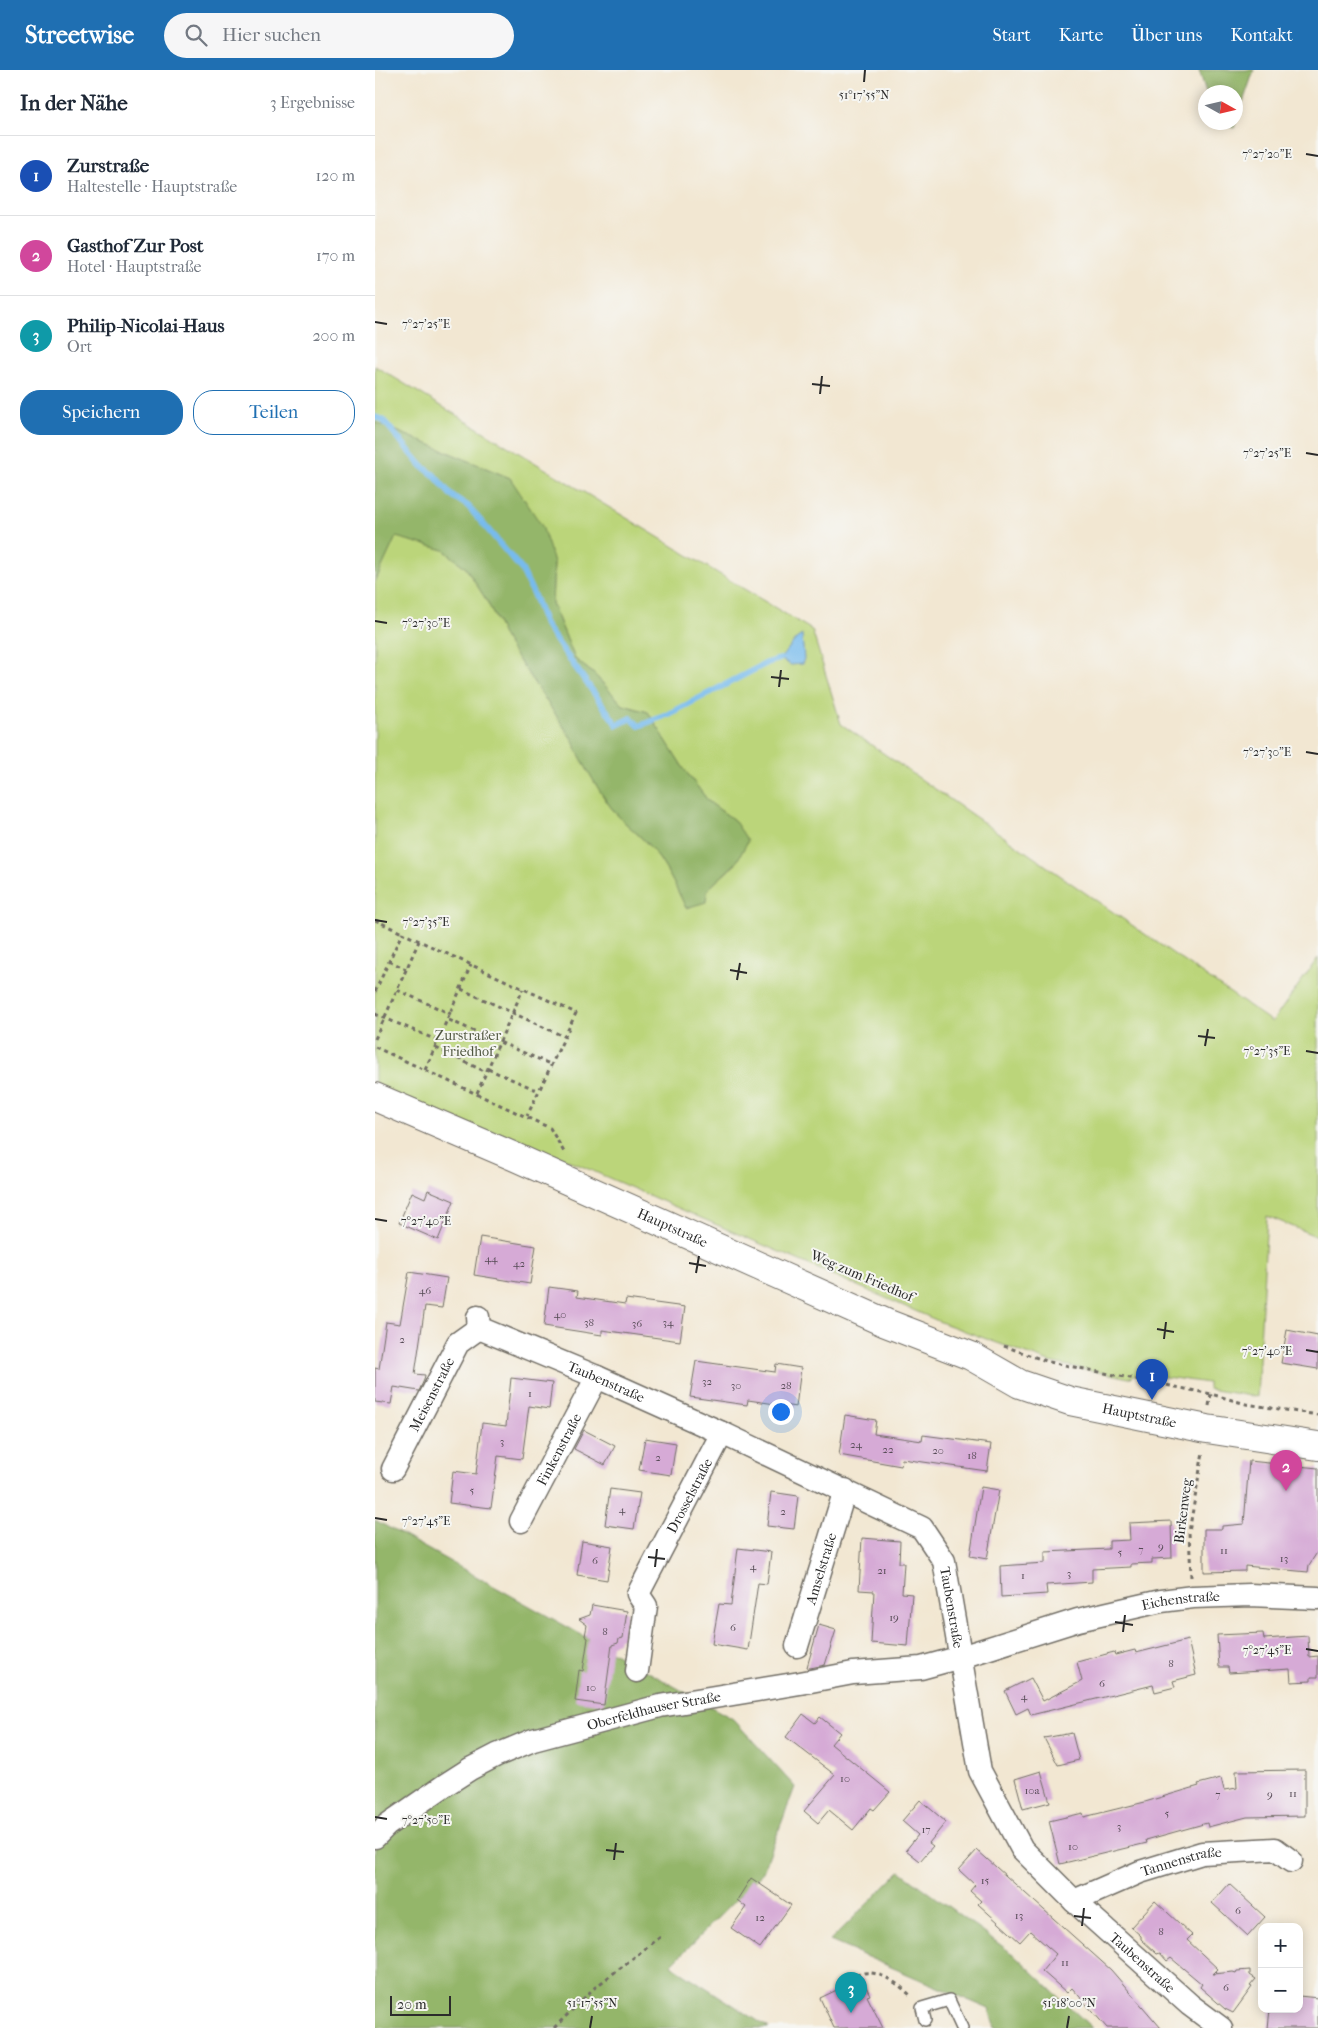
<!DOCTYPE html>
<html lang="de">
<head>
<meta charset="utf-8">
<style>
	:root { --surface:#fff; --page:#f6f6f7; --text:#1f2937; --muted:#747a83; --line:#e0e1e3; --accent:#1f6fb2 }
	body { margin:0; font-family:"IM FELL French Canon",serif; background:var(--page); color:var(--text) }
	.controls { position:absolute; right:15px; bottom:15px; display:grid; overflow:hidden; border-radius:10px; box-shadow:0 2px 12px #0003 }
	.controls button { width:45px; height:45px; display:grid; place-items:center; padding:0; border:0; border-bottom:1px solid var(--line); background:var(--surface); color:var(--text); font:25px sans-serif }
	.compass { position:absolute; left:823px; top:15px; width:45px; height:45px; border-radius:50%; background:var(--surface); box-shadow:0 2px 12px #0003; rotate:98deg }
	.scale { position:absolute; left:15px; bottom:12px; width:61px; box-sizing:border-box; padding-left:5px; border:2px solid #2b2b2b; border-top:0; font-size:14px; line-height:18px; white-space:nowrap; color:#2b2b2b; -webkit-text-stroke:4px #f6f6f2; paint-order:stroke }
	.you { position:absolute; left:405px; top:1341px; width:18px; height:18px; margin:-12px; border:4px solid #fff; border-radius:50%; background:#1a73e8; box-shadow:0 0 0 8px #1a73e833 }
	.badge { display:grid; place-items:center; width:32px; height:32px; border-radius:50%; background:var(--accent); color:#fff; font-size:16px; font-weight:700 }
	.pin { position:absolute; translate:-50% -41px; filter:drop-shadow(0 1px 2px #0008) }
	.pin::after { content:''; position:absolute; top:26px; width:18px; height:15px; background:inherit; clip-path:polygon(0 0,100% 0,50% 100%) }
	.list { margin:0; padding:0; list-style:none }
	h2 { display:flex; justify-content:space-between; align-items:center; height:65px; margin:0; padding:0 20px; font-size:21px }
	h2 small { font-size:16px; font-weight:400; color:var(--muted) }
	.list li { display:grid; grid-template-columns:32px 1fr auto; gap:15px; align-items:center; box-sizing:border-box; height:80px; padding:0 20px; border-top:1px solid var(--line) }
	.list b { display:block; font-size:19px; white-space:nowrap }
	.list p { margin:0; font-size:16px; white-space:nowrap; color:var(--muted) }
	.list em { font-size:16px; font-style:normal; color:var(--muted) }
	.actions { display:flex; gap:10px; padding:15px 20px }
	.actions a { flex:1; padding:11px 0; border:1px solid var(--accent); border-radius:20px; text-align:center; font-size:18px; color:var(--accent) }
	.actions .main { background:var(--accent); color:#fff }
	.icon { flex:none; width:28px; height:28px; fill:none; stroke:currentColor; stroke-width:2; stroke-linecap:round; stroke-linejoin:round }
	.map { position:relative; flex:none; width:943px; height:1958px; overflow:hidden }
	header { display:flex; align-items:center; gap:30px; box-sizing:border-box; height:70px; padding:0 25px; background:var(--accent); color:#fff }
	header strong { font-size:24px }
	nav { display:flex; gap:28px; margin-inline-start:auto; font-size:18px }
	.search { width:350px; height:45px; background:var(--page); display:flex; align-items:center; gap:12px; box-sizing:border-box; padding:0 18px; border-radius:28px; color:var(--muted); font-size:19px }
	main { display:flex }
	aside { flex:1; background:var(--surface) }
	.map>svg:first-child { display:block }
	.green { fill:#bbd57a; stroke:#738052 }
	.forest { fill:#94b66a; stroke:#60704a }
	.water { fill:#77bbed; stroke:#51738c }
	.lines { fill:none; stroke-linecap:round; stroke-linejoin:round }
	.stream { stroke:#77bbed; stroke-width:6 }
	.building { fill:#d6aad6 }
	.service-casing { stroke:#716d65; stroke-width:14 }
	.minor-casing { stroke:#716d65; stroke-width:25 }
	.secondary-casing { stroke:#716d65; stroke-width:30 }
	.path { stroke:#716d65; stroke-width:3; stroke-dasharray:4 4; stroke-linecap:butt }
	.service { stroke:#fff; stroke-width:11 }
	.minor { stroke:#fff; stroke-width:22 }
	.secondary { stroke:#fff; stroke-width:28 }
	.ticks { fill:none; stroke:#2b2b2b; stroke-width:2 }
	.labels { text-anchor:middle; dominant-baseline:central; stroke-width:4; stroke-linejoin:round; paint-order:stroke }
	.number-label { font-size:11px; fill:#564b56 }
	.park-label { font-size:14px; fill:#4f563f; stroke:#f6f6f2 }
	.street-label { font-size:14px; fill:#2b2b2b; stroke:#f6f6f2 }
	.ticks-label { font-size:12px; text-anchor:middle; fill:#2b2b2b; stroke:#f6f6f2; stroke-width:4; stroke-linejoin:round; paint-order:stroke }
</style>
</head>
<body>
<header>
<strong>Streetwise</strong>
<div class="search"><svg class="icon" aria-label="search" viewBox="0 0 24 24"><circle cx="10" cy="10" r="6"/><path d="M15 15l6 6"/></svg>Hier suchen</div>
<nav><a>Start</a><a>Karte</a><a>Über uns</a><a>Kontakt</a></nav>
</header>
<main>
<aside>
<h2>In der Nähe<small>3 Ergebnisse</small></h2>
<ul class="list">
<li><span class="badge" style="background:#1a4fb4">1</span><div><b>Zurstraße</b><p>Haltestelle · Hauptstraße</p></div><em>120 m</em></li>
<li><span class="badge" style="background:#d1479c">2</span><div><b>Gasthof Zur Post</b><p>Hotel · Hauptstraße</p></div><em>170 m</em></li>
<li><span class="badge" style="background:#0f9aa8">3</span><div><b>Philip-Nicolai-Haus</b><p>Ort</p></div><em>200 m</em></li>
</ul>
<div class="actions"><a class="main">Speichern</a><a>Teilen</a></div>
</aside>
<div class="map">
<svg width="943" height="1958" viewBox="0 0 943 1958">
	<rect width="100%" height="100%" fill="#f6f6f2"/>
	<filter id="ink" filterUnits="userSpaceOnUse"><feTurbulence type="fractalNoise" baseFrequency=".02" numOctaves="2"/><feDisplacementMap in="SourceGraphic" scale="10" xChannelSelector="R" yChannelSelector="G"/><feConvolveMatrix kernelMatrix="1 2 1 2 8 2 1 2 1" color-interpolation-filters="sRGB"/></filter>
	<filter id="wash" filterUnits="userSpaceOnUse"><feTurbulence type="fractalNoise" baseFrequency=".0096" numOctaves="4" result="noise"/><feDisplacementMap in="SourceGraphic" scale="20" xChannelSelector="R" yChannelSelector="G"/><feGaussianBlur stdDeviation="1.12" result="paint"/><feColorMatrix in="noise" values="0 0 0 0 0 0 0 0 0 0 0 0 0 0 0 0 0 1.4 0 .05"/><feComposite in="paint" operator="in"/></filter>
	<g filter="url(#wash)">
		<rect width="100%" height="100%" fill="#f2e7d2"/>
		<path class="green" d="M0,296L437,560L466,654L897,952L943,888V1167L892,1146L882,1327L833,1319V1313L763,1303L754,1308L674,1292L568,1253L181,1085L140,1087L0,1040V512L21,466L69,480L91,498L112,531L131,571L197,669C206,690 222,717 235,736C247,753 264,763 276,778C289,793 303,820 311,838L361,794L359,750L334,732L309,699L273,642L248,635L219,604L200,589L177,533L179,492L135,408L0,352Z"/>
		<g class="forest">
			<path d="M824,0H879L859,58L840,53L861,52V22H831Z"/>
			<path d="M0,352L135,408L167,456L179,492L177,533L200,589L219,604L248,635L273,642L309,699L334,732L359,750L373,771L361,793L332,820L331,832L311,838C302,819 290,794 276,778C264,763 247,753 235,736C222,718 206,690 197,669L131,571L112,531L91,498L69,480L21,467L0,512Z"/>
			<path d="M0,1450L358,1649L420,1717L388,1802L296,1895L394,1958H0Z"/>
			<path d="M525,1801L642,1887L717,1958H620L614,1939L455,1871Z"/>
		</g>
		<path class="water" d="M427,565L429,589L427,594L416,595L405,589L421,569Z"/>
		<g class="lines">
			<path class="stream" d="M0,347L8,350L47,396L59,405L76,425L93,436L147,500L160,528L170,555L242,655L256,648L264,656L294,644L392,593L405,589"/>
		</g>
		<g id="blocks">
			<g class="building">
				<path d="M53,1120L79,1131L63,1170L24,1153L37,1122L50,1128Z"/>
				<path d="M105,1167L161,1176L155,1214L99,1205Z"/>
				<path d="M34,1202L72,1208L67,1238L50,1236L40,1304L50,1305L49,1310L44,1321L19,1317L16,1334L0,1332V1298L4,1299L11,1252L25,1254Z"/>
				<path d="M174,1217L203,1221L202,1227L250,1234L251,1229L310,1237L305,1271L227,1260V1265L169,1256Z"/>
				<path d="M912,1260L943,1266V1299L906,1293Z"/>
				<path d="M321,1291L400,1302L401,1294L426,1298L421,1337L373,1330L372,1335L315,1327Z"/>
				<path d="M136,1308L177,1313L174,1339L154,1336L147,1389L123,1386L116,1438L74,1433L78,1401L101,1404L107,1353L131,1356Z"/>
				<path d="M470,1345L501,1350L499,1364L547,1371L548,1365L616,1374L612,1401L527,1389L526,1396L464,1385Z"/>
				<path d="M209,1360L240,1376L230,1395L199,1379Z"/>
				<path d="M270,1368L301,1373L296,1405L264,1400Z"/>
				<path d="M874,1391L943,1398V1481L934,1495L933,1502L870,1496V1501L829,1502V1459H847V1456L869,1454Z"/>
				<path d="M606,1417L624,1420L612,1489L595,1486Z"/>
				<path d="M235,1419L265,1423L259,1459L230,1455Z"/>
				<path d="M396,1422L423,1426L419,1459L392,1456Z"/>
				<path d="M796,1451L797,1488L777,1489V1493L756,1494V1497L717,1499V1512L671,1515L672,1524L626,1527L625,1496L670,1493V1482L734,1479V1471L755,1470L754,1453Z"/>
				<path d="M487,1468L525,1471L524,1493H529L527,1523L537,1524L533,1576L496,1573L499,1521L484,1520Z"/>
				<path d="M207,1471L237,1476L232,1510L202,1505Z"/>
				<path d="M363,1478L396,1482L392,1514L383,1513L373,1580L337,1574L344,1534L356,1535Z"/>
				<path d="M217,1535L252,1541L248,1568L244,1569L243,1573L237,1575L229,1635L200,1631L204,1600L208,1601L213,1568L210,1566L212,1555L204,1549L215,1545Z"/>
				<path d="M444,1555L461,1560L450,1595L435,1598L432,1597Z"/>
				<path d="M888,1563L889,1569L933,1566L934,1587L943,1586V1607H936V1611L916,1612L915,1599L854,1603L853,1597H844L842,1565Z"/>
				<path d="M813,1570L821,1605L798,1611L800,1617L780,1622L778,1615L656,1645L653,1638L641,1644L630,1621L656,1608L668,1631L707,1611L702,1592L739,1582L740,1585L760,1580L761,1583Z"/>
				<path d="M428,1644L440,1653L445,1647L465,1663L456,1674L515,1722L499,1740L496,1738L478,1760L454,1740L443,1753L429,1741L460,1705L411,1667Z"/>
				<path d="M697,1663L704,1690L683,1695L669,1668Z"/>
				<path d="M930,1700V1746L872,1747L833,1757L832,1753L771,1770L772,1773L685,1794L674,1751L708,1743L709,1747L770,1732L824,1716L823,1714L846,1708L849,1720L862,1718L861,1701Z"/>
				<path d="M666,1701L675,1732L648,1739L640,1709Z"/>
				<path d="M545,1730L571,1752L554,1773L558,1776L545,1791L531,1780L543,1765L527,1751Z"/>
				<path d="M602,1780L736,1900L786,1958H732L697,1918L692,1923L667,1901L681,1884L655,1861L645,1872L603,1834L606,1831L595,1821L600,1815L584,1800Z"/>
				<path d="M376,1808L416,1835L385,1878L356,1858L371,1837L362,1830Z"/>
				<path d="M854,1814L890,1847L873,1866L837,1833Z"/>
				<path d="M780,1831L817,1865L812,1870L843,1899L838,1904L858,1902L861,1903L862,1901L875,1900V1905L881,1909L875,1916L877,1917L858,1943L850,1939L825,1917L827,1914L796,1888L792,1891L785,1883L782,1884L766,1869V1866L756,1857Z"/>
				<path d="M487,1908L495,1925L492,1926L508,1958H459L445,1928Z"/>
				<path d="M924,1926L943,1928V1958H893L895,1939H924Z"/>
			</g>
		</g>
	</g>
	<g filter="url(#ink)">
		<use href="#blocks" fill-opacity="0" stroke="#716d65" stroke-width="1"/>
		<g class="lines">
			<g class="service-casing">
				<path id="service" d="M550,1950L547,1938L574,1930L587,1958"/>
			</g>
			<g class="minor-casing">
				<g id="minor">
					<path id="s1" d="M103,1247L104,1258L222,1307L347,1363L547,1458L569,1491L605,1701L647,1779L699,1831L815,1935L846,1958"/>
					<path id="s2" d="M18,1399L83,1273L104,1258"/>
					<path id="s3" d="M146,1451L222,1307"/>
					<path id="s4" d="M422,1576L470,1420"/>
					<path id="s5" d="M262,1601L271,1536L263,1524L347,1363"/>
					<path id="s6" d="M0,1767L12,1755L70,1715L95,1699L122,1685L158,1670L285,1636L425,1613L478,1603L546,1598L586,1587L703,1550L786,1531L818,1527L875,1525L943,1528"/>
					<path id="s7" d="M699,1831L765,1802L827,1783L900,1779L916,1791"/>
				</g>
			</g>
			<g class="secondary-casing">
				<g id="secondary">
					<path id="s8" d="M0,1027L140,1087L511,1253L596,1286L645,1314L695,1331L832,1359L943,1376"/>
				</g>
			</g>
			<g class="path">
				<path d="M0,850L27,863"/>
				<path d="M14,891L31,899"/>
				<path d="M86,919L190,967"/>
				<path d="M22,920L76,944"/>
				<path d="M0,922L27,863L201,943L152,1046"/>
				<path d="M0,944L64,971"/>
				<path d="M74,950L177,995"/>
				<path d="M0,969L44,871"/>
				<path d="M0,977L175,1058L189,1082"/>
				<path d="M61,978L111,1002"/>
				<path d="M113,999L164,1021"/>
				<path d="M50,1000L96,895"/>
				<path d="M102,1023L148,919"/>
				<path d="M629,1276L674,1292L836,1324L871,1334L943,1345"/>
				<path d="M834,1336L836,1324"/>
				<path d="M816,1507L814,1462L828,1382"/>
				<path d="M466,1911C473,1908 481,1905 489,1903C507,1901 525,1915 537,1927"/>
				<path d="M179,1958L218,1919L288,1865"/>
			</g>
			<use href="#service" class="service"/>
			<use href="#minor" class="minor"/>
			<use href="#secondary" class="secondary"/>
		</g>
	</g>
	<path class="ticks" d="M489,12L490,0M931,84L943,86M0,252L12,254M437,314L455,316M445,324L447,306M931,383L943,385M0,551L12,553M396,607L414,609M404,617L406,600M931,682L943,684M0,850L12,852M355,900L372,903M362,910L365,893M823,966L840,968M830,976L833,959M931,981L943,983M0,1149L12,1151M314,1193L331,1196M321,1203L324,1186M782,1259L799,1262M789,1269L791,1252M931,1280L943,1282M0,1448L12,1450M273,1487L290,1489M280,1497L282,1479M740,1552L758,1555M748,1562L750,1545M931,1579L943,1581M0,1747L12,1749M231,1780L249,1782M239,1790L241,1773M699,1846L716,1848M707,1856L709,1838M215,1958L217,1946M692,1958L694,1946"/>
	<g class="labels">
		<g class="number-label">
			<text x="116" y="1188">44</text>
			<text x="144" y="1193">42</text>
			<text x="50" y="1220">46</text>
			<text x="185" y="1244">40</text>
			<text x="214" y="1252">38</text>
			<text x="293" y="1252">34</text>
			<text x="262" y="1253">36</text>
			<text x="27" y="1269">2</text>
			<text x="332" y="1311">32</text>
			<text x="361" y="1315">30</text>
			<text x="411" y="1315">28</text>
			<text x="155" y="1323">1</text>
			<text x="127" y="1371">3</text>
			<text x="481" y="1374">24</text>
			<text x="513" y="1379">22</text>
			<text x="563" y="1380">20</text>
			<text x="597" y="1385">18</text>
			<text x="283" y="1387">2</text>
			<text x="97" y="1420">5</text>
			<text x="247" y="1439">4</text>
			<text x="408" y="1441">2</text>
			<text x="786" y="1476">9</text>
			<text x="766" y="1479">7</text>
			<text x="849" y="1480">11</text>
			<text x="745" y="1482">5</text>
			<text x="909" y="1488">13</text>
			<text x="220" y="1490">6</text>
			<text x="378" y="1496">4</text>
			<text x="507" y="1500">21</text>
			<text x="694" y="1503">3</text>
			<text x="648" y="1505">1</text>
			<text x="519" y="1547">19</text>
			<text x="358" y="1557">6</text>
			<text x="230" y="1561">8</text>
			<text x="796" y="1593">8</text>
			<text x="727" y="1613">6</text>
			<text x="216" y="1617">10</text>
			<text x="649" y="1626">4</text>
			<text x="470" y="1708">10</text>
			<text x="657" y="1720">10a</text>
			<text x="918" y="1723">11</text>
			<text x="843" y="1724">7</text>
			<text x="895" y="1724">9</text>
			<text x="792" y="1743">5</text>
			<text x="744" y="1756">3</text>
			<text x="551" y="1759">17</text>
			<text x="698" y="1776">10</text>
			<text x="610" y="1810">15</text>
			<text x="863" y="1840">6</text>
			<text x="644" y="1845">13</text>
			<text x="385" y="1847">12</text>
			<text x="786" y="1861">8</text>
			<text x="690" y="1892">11</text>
			<text x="851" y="1917">6</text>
		</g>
		<g class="park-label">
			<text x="93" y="965">Zurstraßer<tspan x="93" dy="16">Friedhof</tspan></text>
		</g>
		<g class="street-label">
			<text stroke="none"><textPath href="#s8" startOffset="325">Hauptstraße</textPath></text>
			<text transform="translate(487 1206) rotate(23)">Weg zum Friedhof</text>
			<text stroke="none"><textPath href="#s1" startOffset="149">Taubenstraße</textPath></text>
			<text stroke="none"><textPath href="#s2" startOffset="84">Meisenstraße</textPath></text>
			<text stroke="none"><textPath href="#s8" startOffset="830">Hauptstraße</textPath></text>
			<text stroke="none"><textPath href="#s3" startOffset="81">Finkenstraße</textPath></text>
			<text stroke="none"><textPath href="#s5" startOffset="191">Drosselstraße</textPath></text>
			<text transform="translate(808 1441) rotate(-83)">Birkenweg</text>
			<text stroke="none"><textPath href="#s4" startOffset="81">Amselstraße</textPath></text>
			<text stroke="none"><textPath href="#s6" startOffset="851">Eichenstraße</textPath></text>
			<text stroke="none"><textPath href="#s1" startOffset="584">Taubenstraße</textPath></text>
			<text stroke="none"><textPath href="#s6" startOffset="311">Oberfeldhauser Straße</textPath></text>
			<text stroke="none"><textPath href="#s7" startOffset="115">Tannenstraße</textPath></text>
			<text stroke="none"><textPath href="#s1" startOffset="1004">Taubenstraße</textPath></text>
		</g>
	</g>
	<g class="ticks-label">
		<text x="489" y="29">51°17'55"N</text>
		<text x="892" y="88">7°27'20"E</text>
		<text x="51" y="258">7°27'25"E</text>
		<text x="892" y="387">7°27'25"E</text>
		<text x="51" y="557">7°27'30"E</text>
		<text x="892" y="686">7°27'30"E</text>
		<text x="51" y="856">7°27'35"E</text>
		<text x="892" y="985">7°27'35"E</text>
		<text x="51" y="1155">7°27'40"E</text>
		<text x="892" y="1285">7°27'40"E</text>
		<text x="51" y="1455">7°27'45"E</text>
		<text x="892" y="1584">7°27'45"E</text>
		<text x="51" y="1754">7°27'50"E</text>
		<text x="217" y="1937">51°17'55"N</text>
		<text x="694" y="1937">51°18'00"N</text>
	</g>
</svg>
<div class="controls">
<button>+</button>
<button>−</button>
</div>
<svg class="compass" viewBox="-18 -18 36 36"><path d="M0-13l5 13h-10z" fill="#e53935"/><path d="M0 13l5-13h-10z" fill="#747a83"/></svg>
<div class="scale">20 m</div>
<div class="you"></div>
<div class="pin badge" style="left:777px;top:1330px;background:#1a4fb4">1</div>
<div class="pin badge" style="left:911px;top:1421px;background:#d1479c">2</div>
<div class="pin badge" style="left:476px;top:1943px;background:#0f9aa8">3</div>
</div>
</main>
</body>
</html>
